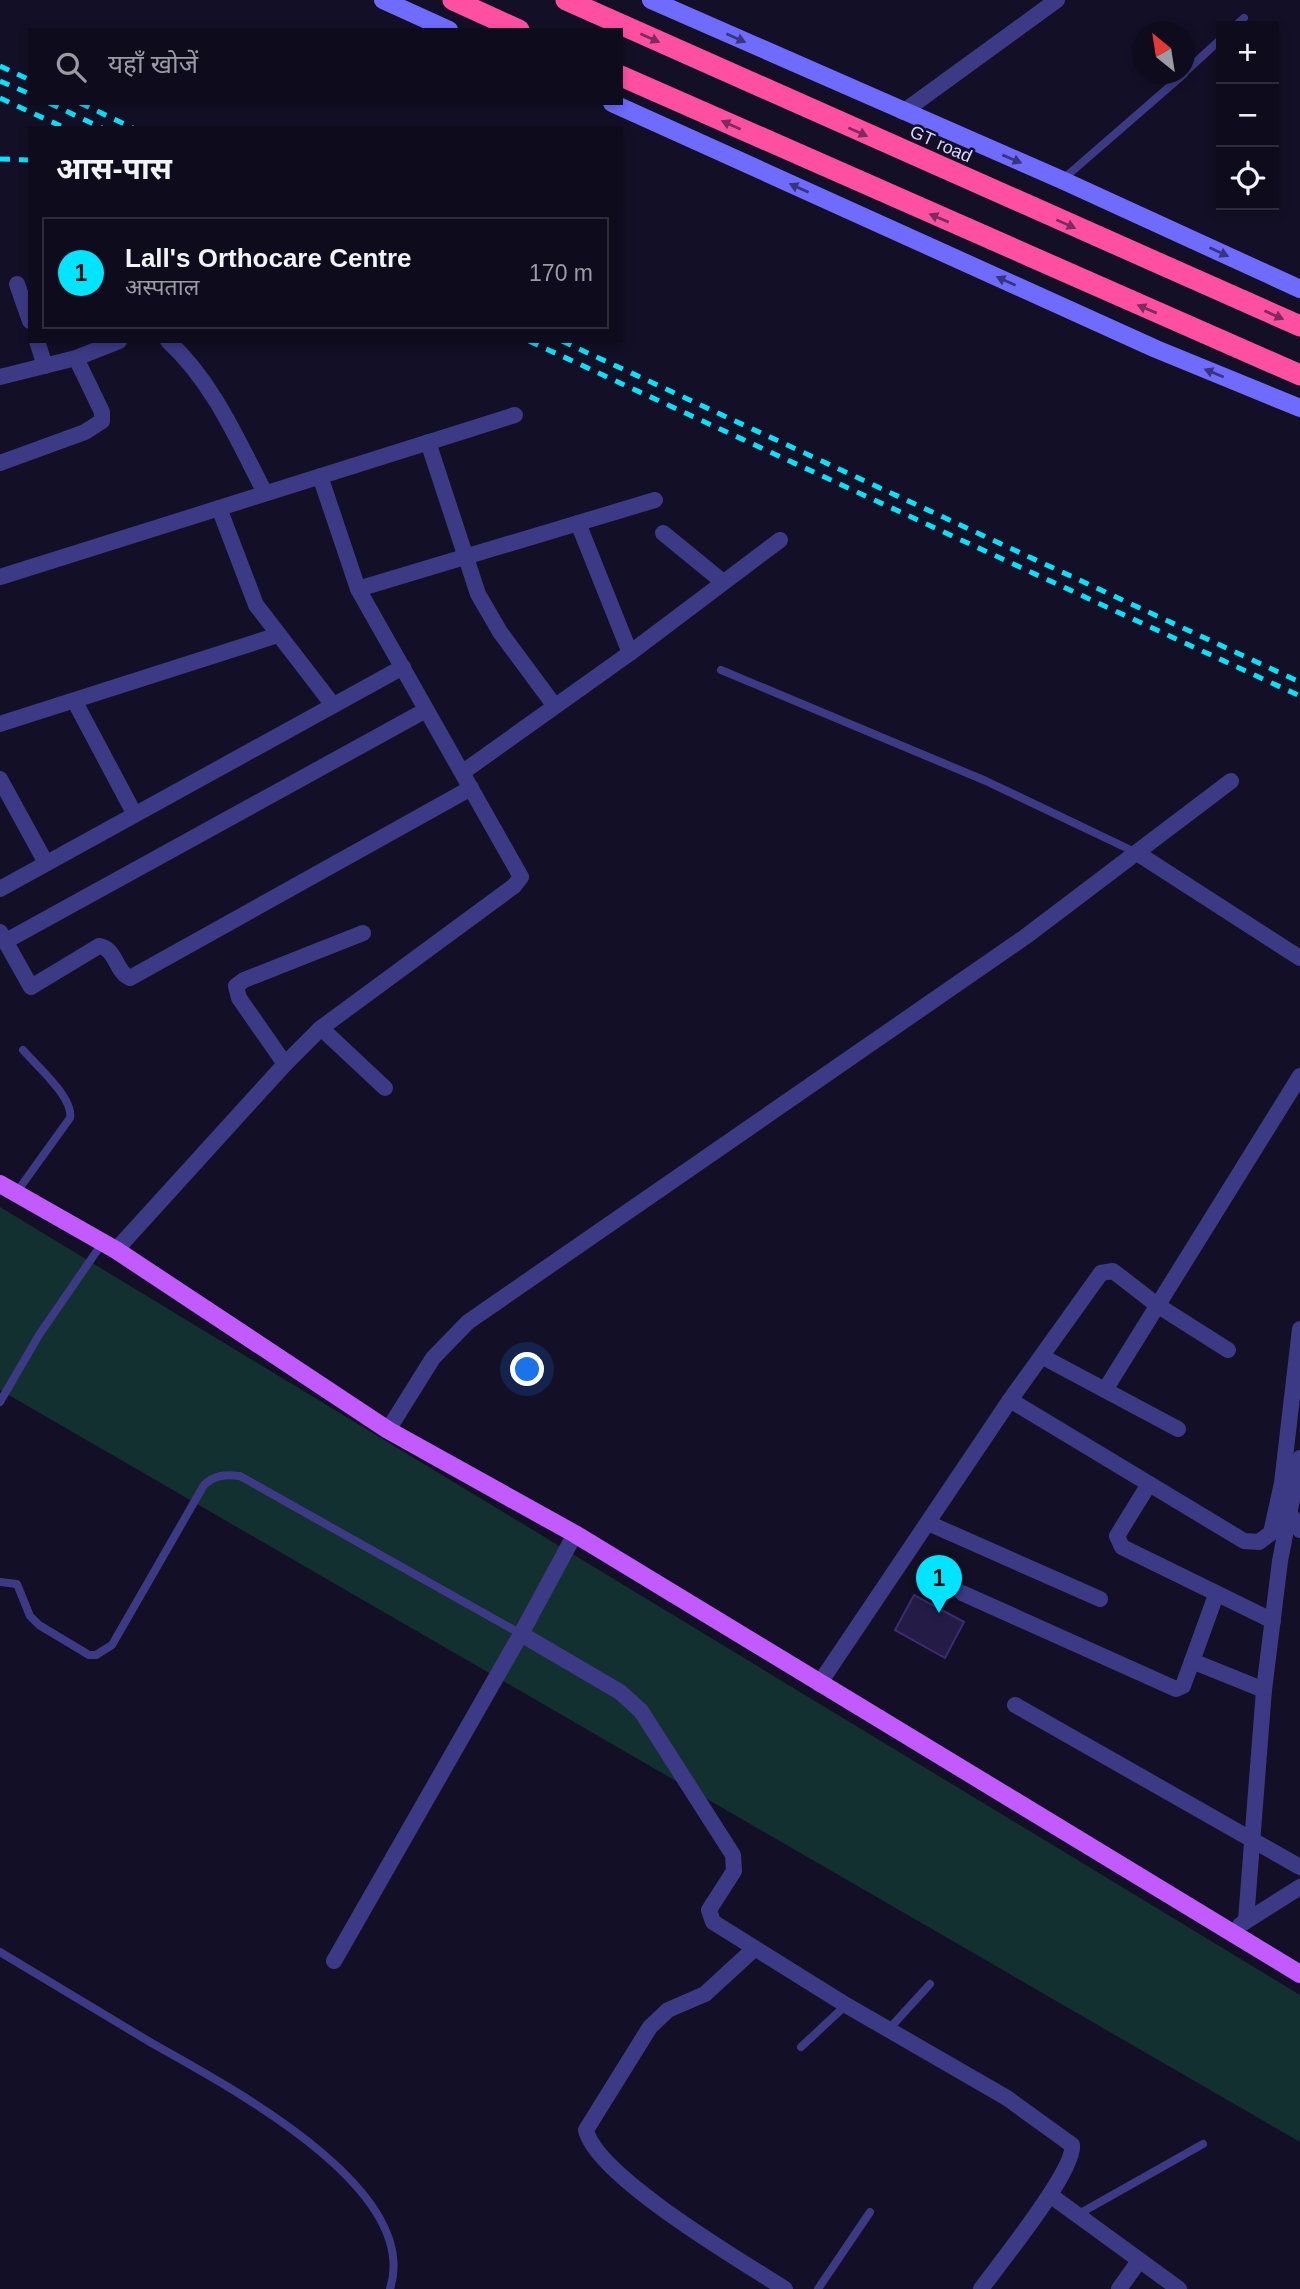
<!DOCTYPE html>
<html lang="hi">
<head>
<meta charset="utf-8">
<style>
	:root { --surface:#0e0b1c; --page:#171425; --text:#f1f3f6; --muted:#9b9ba3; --line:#2e2b3b; --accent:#00e5ff }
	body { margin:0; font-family:Arial,"Noto Sans Devanagari",sans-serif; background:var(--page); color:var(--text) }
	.controls { position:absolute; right:21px; top:21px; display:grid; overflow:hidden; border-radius:0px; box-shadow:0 4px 10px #0003 }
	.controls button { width:63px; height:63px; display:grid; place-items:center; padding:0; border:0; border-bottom:2px solid var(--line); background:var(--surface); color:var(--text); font:35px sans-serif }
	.compass { position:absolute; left:1132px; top:21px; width:63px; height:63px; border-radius:50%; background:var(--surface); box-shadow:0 4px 10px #0003; rotate:330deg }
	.you { position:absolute; left:528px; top:1370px; width:24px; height:24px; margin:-18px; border:5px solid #fff; border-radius:50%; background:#1a73e8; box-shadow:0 0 0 10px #1a73e833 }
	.badge { display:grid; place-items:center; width:46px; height:46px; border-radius:50%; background:var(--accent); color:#111; font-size:23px; font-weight:700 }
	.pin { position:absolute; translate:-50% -58px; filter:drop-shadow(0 2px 4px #0008) }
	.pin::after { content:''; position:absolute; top:37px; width:24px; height:21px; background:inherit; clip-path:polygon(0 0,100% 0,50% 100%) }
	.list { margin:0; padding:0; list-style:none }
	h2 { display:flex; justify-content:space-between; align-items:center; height:91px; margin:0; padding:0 28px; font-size:30px }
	h2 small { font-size:23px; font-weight:400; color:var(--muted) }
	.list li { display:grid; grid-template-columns:46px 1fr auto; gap:21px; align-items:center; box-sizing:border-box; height:112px; margin:0 14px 14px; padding:0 14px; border:2px solid var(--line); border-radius:0px }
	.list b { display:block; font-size:26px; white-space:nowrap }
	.list p { margin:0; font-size:23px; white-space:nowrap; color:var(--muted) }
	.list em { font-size:23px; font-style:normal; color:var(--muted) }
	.icon { flex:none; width:38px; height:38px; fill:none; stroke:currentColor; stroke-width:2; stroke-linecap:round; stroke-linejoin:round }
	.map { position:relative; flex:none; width:1300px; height:2289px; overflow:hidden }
	.search { position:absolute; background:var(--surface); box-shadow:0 4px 10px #0003; left:28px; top:28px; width:595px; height:77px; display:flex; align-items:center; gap:18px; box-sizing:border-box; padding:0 24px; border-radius:0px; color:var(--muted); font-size:26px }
	.panel { position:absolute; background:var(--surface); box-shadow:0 4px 10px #0003; left:28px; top:126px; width:595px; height:217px; border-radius:0px }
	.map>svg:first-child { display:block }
	.green { fill:#12302f }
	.building { fill:#241b47; stroke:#3b2d73; stroke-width:2 }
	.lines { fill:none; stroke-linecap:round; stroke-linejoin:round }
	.lane { stroke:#3d3a85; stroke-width:8 }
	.street { stroke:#3d3a85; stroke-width:16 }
	.secondary { stroke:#6f6bff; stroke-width:18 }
	.primary { stroke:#c25bff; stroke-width:18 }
	.highway { stroke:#ff4fa3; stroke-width:21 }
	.rail { stroke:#00e5ff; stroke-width:5; stroke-dasharray:10 9; stroke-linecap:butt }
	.oneway { fill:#7d2c5e }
	.oneway2 { fill:#38347d }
	.labels { text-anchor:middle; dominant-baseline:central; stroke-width:5; stroke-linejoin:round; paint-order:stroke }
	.street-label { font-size:18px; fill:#d9d4ff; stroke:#130f26 }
</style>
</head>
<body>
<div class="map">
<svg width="1300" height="2289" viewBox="0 0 1300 2289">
	<rect width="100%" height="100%" fill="#130f26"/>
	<path class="green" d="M0,1207L1300,1995V2142L0,1390Z"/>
	<path class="building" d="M914,1595L964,1622L945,1658L895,1630Z"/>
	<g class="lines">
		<g class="lane">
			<path d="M1235,26L1244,18"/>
			<path d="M1184,73L1221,39"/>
			<path d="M1062,180L1184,74"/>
			<path d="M721,670L986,781L1137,853"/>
			<path d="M16,1193L70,1118C74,1098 36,1065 23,1050"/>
			<path d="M0,1402L39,1335L103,1242"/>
			<path d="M0,1582L17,1584L30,1616L39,1625L89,1655H96L112,1645L204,1485C215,1475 225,1474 240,1476L521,1634"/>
			<path d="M0,1952C50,1982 100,2012 150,2042C221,2083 423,2186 390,2289"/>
			<path d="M889,2029L930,1984"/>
			<path d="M801,2047L846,2005"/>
			<path d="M1077,2215L1203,2144"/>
			<path d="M818,2289L870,2212"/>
		</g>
		<g class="street">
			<path d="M903,112L1057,0"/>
			<path d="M17,284L30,321"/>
			<path d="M37,341L45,366"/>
			<path d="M168,341C213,382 238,441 265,493"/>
			<path d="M0,377L76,358L119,341"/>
			<path d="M428,442L478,594L500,632L554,705"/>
			<path d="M0,463L85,432L102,421V412L76,358"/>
			<path d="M219,508L256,605L333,705"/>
			<path d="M578,523L630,653"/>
			<path d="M663,533L723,582"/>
			<path d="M0,577L515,415"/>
			<path d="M358,589L655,500"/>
			<path d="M75,702L134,813"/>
			<path d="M0,724L278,635"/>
			<path d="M463,772L630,653L780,540"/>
			<path d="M0,779L46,863"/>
			<path d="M1137,853L1300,958"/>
			<path d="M0,889L403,667"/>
			<path d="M0,932L31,987L99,946C116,948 116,973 130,978L471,788"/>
			<path d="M6,941L426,710"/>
			<path d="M321,1028L385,1088"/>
			<path d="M285,1064L321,1028L514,886L521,877L358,589L320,476"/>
			<path d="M116,1250L285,1064L239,998L236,986L244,980L363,933"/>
			<path d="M1043,1357L1178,1429"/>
			<path d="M1105,1390L1300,1076"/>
			<path d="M1010,1400L1244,1541L1259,1542L1271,1533L1282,1483L1300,1329"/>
			<path d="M388,1430L433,1358L468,1322L1025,937L1231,781"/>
			<path d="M1149,1484L1117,1536L1122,1547L1273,1621"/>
			<path d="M1289,1512L1300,1530"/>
			<path d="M928,1523L1100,1599"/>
			<path d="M962,1593L1176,1689L1183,1686L1216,1595"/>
			<path d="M521,1634L620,1692L641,1711L733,1855L734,1871L709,1910L713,1922L846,2005L1007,2098L1072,2145C1076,2170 999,2264 981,2289"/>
			<path d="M1192,1661L1264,1690"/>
			<path d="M819,1684L1010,1400L1101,1273L1113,1271L1157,1305L1228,1350"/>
			<path d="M1015,1705L1300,1867"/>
			<path d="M1246,1920L1264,1690L1280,1561L1300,1458"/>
			<path d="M1240,1925L1300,1887"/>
			<path d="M754,1949L705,1994L668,2010L650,2027L586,2130C596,2176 743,2262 785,2289"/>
			<path d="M334,1961L521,1634L575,1534"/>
			<path d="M1050,2195L1179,2289"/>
			<path d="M1119,2289L1139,2261"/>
		</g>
		<g class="secondary">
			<path d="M383,0L449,30"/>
			<path d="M651,0L1062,180L1300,289"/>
			<path d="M612,103L1156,349L1300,408"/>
		</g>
		<path class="primary" d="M0,1184L116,1250L388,1430L575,1534L1300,1974"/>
		<g class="highway">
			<path d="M453,0L519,30"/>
			<path d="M566,0L1300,326"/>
			<path d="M621,76L1300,375"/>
		</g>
		<g class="rail">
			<path d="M0,66L30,80"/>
			<path d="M0,81L30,94"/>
			<path d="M0,98L65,128"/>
			<path d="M49,103L102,128"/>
			<path d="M80,103L133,128"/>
			<path d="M0,159L30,160"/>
			<path d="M529,341L1300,696"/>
			<path d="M562,341L1300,682"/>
		</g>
	</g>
	<defs><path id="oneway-solid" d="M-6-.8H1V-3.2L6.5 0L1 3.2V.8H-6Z" transform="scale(1.75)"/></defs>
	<g class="oneway">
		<use href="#oneway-solid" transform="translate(650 38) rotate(24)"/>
		<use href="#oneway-solid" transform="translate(731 125) rotate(-156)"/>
		<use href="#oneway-solid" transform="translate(858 132) rotate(24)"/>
		<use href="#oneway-solid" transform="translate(939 218) rotate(-157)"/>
		<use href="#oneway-solid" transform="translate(1066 224) rotate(24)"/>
		<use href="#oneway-solid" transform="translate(1147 309) rotate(-157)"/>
		<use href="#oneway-solid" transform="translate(1274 315) rotate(24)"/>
	</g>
	<g class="oneway2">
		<use href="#oneway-solid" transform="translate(736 38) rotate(24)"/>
		<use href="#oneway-solid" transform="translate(1012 159) rotate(23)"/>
		<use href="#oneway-solid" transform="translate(799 188) rotate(-156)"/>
		<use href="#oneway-solid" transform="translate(1219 252) rotate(25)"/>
		<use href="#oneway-solid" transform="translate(1006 281) rotate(-156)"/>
		<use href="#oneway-solid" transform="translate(1214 373) rotate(-158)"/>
	</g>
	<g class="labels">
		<g class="street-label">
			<text transform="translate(941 144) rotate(24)">GT road</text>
		</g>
	</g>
</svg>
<div class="controls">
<button>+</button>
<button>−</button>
<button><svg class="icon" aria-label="locate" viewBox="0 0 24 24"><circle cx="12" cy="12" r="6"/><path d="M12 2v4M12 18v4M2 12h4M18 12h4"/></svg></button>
</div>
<svg class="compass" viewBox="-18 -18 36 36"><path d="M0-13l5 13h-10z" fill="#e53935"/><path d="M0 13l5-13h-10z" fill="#9b9ba3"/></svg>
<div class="you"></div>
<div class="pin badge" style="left:939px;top:1613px">1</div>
<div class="search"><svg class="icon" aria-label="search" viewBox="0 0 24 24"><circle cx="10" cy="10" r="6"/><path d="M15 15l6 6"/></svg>यहाँ खोजें</div>
<section class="panel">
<h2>आस-पास<small></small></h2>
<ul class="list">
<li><span class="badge">1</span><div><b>Lall's Orthocare Centre</b><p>अस्पताल</p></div><em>170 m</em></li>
</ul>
</section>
</div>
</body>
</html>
